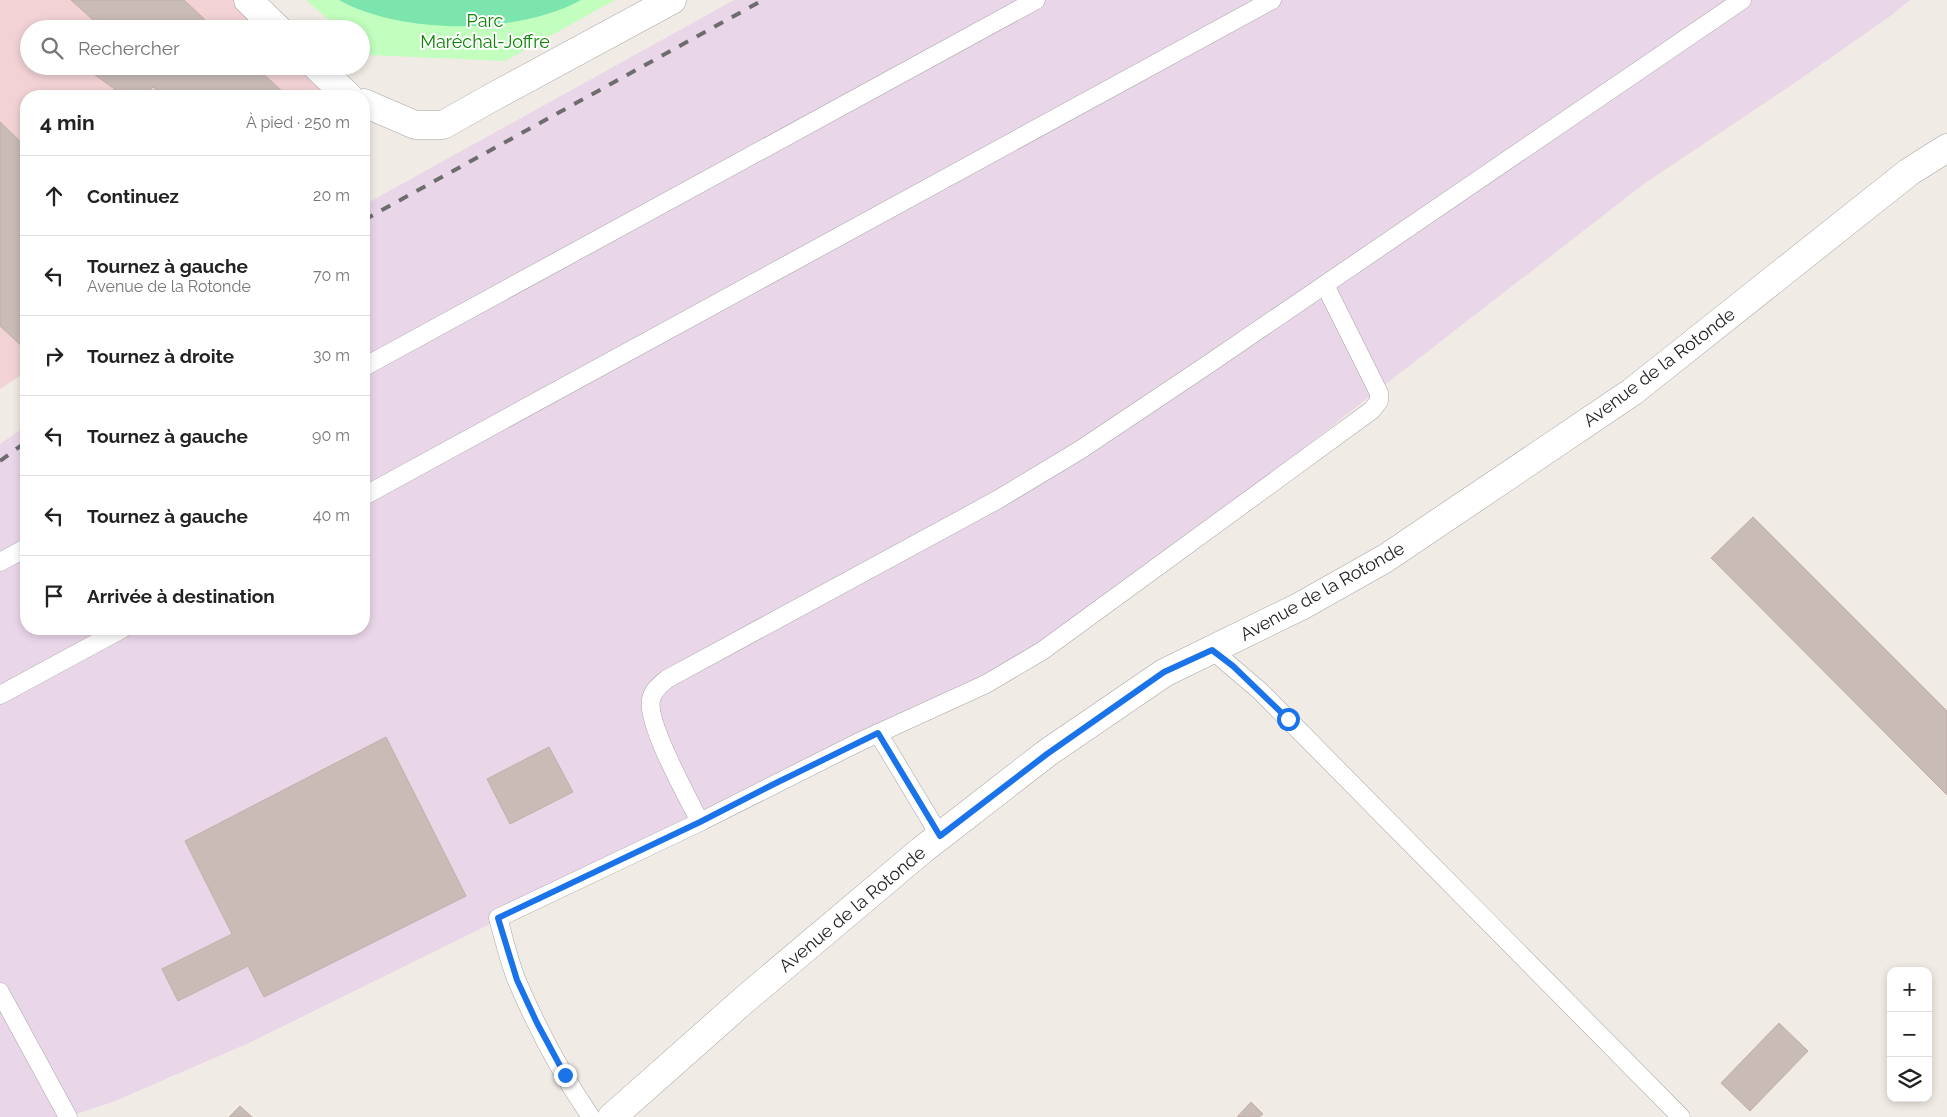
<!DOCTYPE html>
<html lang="fr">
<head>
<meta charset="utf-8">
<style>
	:root { --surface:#fff; --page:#f2f2f2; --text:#222; --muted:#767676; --line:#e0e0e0 }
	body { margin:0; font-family:Raleway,sans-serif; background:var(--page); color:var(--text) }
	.controls { position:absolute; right:15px; bottom:15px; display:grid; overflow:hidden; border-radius:10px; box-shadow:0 2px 8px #0003 }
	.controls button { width:45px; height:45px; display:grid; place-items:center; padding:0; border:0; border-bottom:1px solid var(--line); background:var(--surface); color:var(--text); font:25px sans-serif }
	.stop { position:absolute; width:15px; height:15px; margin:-11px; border:4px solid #1a73e8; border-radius:50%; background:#fff }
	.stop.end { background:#1a73e8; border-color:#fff; box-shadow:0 1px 5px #0008 }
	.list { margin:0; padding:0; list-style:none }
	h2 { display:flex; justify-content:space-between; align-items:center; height:65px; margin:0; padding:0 20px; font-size:21px }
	h2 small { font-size:16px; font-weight:400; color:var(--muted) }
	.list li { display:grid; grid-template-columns:32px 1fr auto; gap:15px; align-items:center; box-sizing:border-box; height:80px; padding:0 20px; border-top:1px solid var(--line) }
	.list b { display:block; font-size:19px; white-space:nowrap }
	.list p { margin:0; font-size:16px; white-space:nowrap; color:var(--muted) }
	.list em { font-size:16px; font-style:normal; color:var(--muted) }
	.icon { flex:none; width:28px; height:28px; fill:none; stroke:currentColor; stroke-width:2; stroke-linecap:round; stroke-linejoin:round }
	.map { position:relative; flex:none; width:1947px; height:1117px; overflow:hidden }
	.search { position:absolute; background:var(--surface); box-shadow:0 2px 8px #0003; left:20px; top:20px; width:350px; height:55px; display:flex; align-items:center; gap:12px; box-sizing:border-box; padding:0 18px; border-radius:28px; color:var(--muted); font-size:19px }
	.panel { position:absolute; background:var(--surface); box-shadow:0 2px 8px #0003; left:20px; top:90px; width:350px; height:545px; border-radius:20px }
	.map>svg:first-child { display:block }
	.commercial { fill:#f2d2d5 }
	.industrial { fill:#ead6e9 }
	.park { fill:#c2febe }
	.pitch { fill:#7ce5ae }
	.building { fill:#c9bcb7; stroke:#c3aea5 }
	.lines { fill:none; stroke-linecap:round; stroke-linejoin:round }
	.service-casing { stroke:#a6a6a6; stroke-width:19 }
	.minor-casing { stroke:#a6a6a6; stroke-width:29 }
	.service { stroke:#fff; stroke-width:18 }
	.minor { stroke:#fff; stroke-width:28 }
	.rail { stroke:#6d6d6d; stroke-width:4; stroke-dasharray:10 10; stroke-linecap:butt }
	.route { stroke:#1a73e8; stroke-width:6 }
	.labels { text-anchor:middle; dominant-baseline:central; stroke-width:4; stroke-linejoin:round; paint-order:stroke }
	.park-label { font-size:18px; fill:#0b8703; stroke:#fff }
	.street-label { font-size:18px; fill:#1f1f1f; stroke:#fff }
</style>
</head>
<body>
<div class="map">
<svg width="1947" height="1117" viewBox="0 0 1947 1117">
	<rect width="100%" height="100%" fill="#f0ebe4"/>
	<path class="commercial" d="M0,0H250L279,29H29V66H316L345,96H26V372L0,389Z"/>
	<path class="industrial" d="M734,0H1910L1893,14L1796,82L1645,183L1042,651L633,848L486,926L251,1042L115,1101L67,1117H0V444L26,426V629H364V205Z"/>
	<path class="park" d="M306,0H615L505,61L370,55L361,47V29H340Z"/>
	<path class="pitch" d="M339,0H581C518,35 402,35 339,0Z"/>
	<g class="building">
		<path d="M71,0H184L215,29H103Z"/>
		<path d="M97,66H255L287,96H163L153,87L144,96H124L91,72Z"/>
		<path d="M0,122L26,147V350L0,326Z"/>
		<path d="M1753,517L1947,711V795L1711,558Z"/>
		<path d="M386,737L466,896L264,997L248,966L178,1001L162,969L232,934L185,841Z"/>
		<path d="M549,747L573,792L510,824L487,779Z"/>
		<path d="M1779,1023L1808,1051L1750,1111L1721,1083Z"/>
		<path d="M1251,1102L1263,1114L1259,1117H1237Z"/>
		<path d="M240,1106L252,1117H229Z"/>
	</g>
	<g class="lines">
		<g class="service-casing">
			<g id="service">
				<path d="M364,367L1036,0"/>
				<path d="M364,496L1272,0"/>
				<path d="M0,562L26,548"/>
				<path d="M1212,650L1260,691L1681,1117"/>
				<path d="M0,695L122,629"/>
				<path d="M878,733L940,836"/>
				<path d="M700,822L857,743L986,684L1042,651L1372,410L1379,401V393L1325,285"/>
				<path d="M0,992L68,1117"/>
				<path d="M591,1117C562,1075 537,1028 517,981C509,961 504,939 498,918L700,822C688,798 646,723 651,700C652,691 660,685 667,679L997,500L1080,450L1210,363L1742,0"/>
			</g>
		</g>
		<g class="minor-casing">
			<g id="minor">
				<path d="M248,0L278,29"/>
				<path d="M316,66L348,96"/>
				<path d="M364,103L415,125H443L489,99L672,0"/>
				<path d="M612,1117L744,1000L922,850L1047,753L1164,673L1301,606L1386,558L1632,392L1909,172L1947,148"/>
			</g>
		</g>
		<use href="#service" class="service"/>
		<use href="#minor" class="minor"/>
		<g class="rail">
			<path d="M364,220L763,0"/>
			<path d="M0,461L26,442"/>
		</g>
	</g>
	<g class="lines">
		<path class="route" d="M565,1075L537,1023L517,980L498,918L700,822L774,784L878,733L940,836L1047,754L1164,672L1212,650L1233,666L1288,719"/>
	</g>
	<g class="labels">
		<g class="park-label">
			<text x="485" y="20">Parc<tspan x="485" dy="21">Maréchal-Joffre</tspan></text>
		</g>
		<g class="street-label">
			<text transform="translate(1659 367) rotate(-37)">Avenue de la Rotonde</text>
			<text transform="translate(1322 591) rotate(-29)">Avenue de la Rotonde</text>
			<text transform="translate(852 909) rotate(-40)">Avenue de la Rotonde</text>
		</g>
	</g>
</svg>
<div class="controls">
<button>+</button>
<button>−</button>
<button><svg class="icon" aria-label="layers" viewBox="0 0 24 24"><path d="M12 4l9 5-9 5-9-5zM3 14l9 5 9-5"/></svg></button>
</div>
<div class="stop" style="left:1288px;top:719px"></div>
<div class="stop end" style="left:565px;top:1075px"></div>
<div class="search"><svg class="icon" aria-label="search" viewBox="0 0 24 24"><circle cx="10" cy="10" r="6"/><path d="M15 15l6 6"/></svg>Rechercher</div>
<section class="panel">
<h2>4 min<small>À pied · 250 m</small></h2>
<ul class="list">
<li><svg class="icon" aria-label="ahead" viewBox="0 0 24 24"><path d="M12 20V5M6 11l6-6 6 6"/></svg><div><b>Continuez</b></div><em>20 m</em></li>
<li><svg class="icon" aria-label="left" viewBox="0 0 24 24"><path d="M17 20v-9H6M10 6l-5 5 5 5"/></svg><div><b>Tournez à gauche</b><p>Avenue de la Rotonde</p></div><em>70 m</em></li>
<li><svg class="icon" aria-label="right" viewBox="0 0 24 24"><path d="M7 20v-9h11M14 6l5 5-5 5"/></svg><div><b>Tournez à droite</b></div><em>30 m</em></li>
<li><svg class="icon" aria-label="left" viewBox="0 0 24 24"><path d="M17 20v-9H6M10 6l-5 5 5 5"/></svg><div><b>Tournez à gauche</b></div><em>90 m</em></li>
<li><svg class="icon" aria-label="left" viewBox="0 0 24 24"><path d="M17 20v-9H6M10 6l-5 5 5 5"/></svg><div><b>Tournez à gauche</b></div><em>40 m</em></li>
<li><svg class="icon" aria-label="arrive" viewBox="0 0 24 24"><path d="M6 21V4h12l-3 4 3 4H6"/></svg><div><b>Arrivée à destination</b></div></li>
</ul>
</section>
</div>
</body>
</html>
